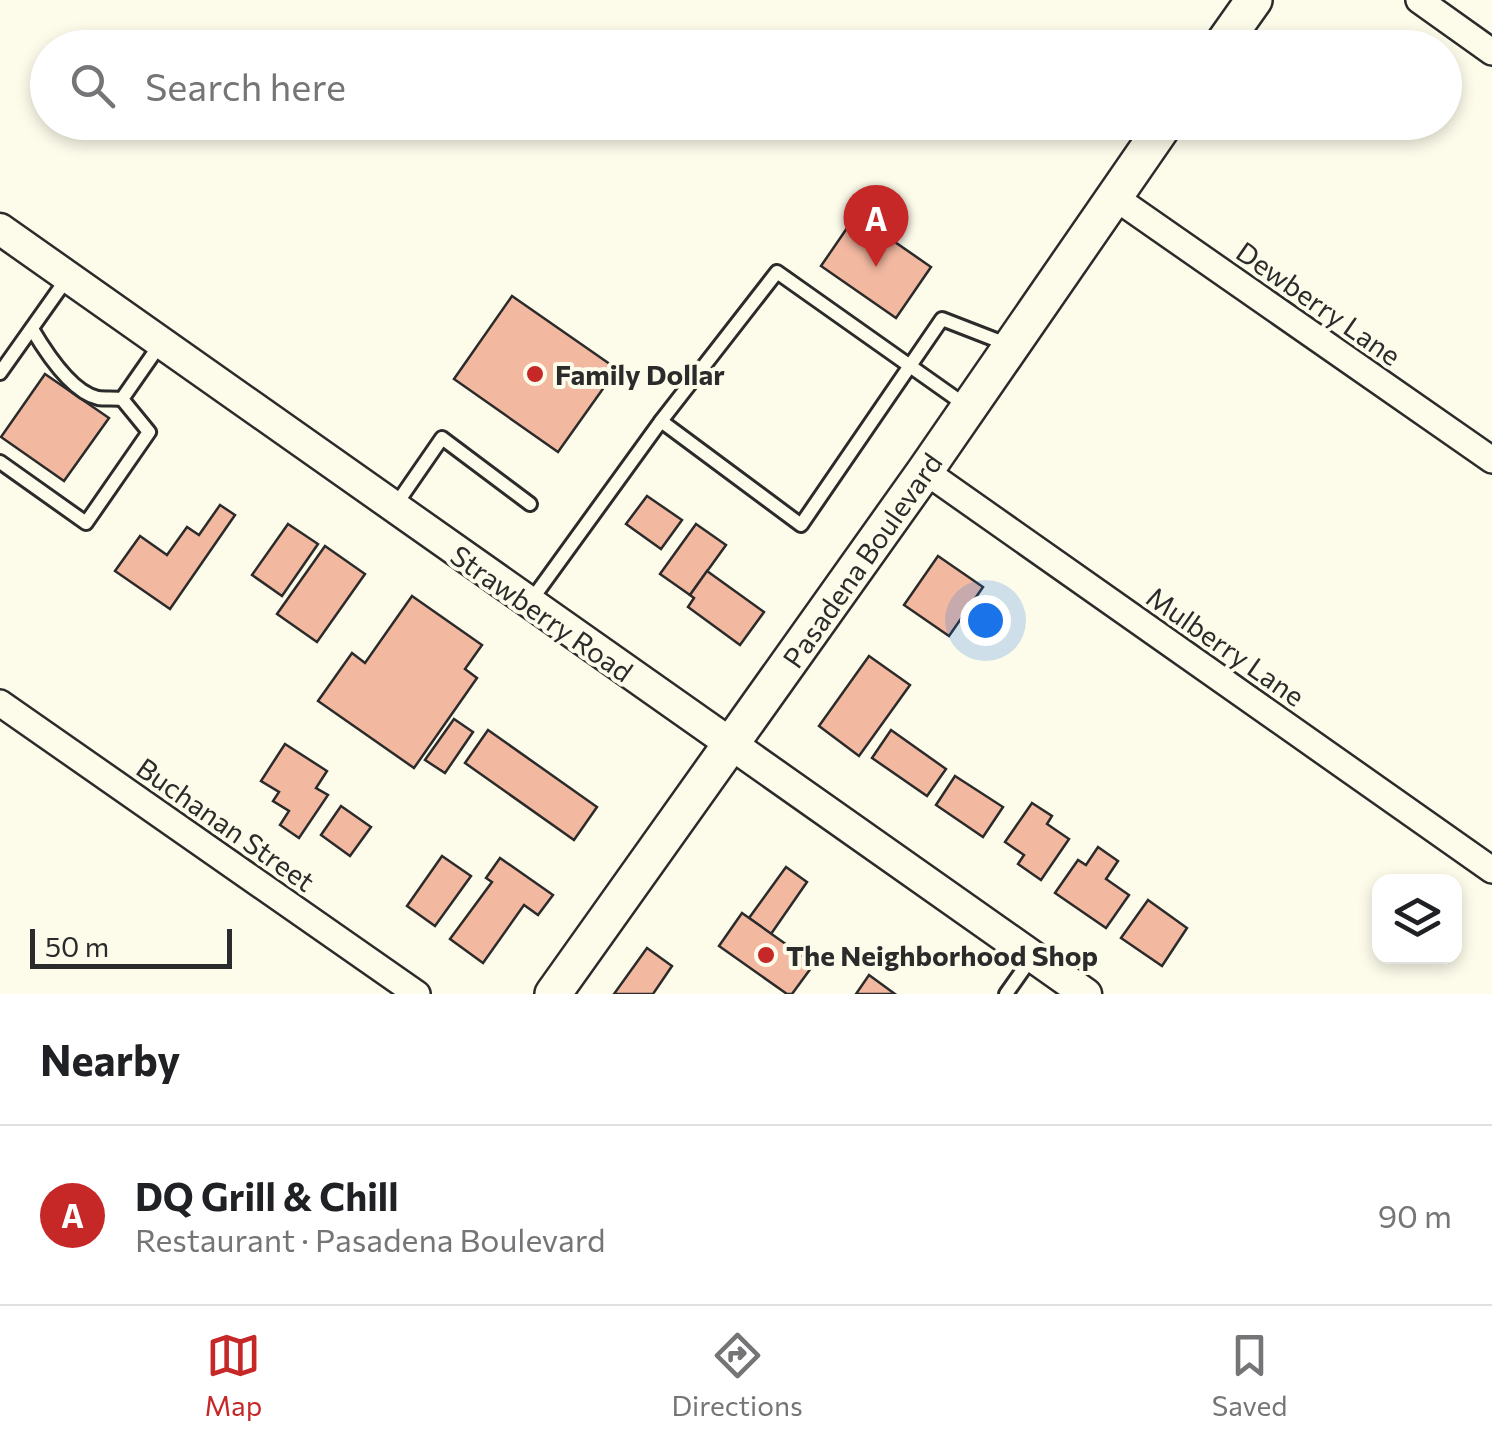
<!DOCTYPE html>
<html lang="en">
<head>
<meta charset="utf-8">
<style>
	:root { --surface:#fff; --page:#f6f6f6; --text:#202124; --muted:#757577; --line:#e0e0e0; --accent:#c62828 }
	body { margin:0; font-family:Commissioner,sans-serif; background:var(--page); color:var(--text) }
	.controls { position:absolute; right:30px; bottom:30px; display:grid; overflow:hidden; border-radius:20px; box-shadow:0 5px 15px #0003 }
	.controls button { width:90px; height:90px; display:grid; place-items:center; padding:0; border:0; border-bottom:2px solid var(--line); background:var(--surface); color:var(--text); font:50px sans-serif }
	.scale { position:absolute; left:30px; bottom:25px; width:202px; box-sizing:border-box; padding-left:10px; border:5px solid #2b2b2b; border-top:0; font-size:28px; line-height:35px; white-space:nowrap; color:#2b2b2b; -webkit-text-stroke:8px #fdfbea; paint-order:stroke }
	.you { position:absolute; left:985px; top:620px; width:35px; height:35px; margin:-25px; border:8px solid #fff; border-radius:50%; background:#1a73e8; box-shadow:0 0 0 15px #1a73e833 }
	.badge { display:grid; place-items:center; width:65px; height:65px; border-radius:50%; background:var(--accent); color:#fff; font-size:32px; font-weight:700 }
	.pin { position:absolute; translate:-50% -82px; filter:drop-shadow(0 2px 5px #0008) }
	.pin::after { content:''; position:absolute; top:52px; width:35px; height:30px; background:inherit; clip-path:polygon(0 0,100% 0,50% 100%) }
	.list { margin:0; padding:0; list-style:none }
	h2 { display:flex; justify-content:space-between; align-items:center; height:130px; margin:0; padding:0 40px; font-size:42px }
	h2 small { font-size:32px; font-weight:400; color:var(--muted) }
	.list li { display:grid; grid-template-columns:65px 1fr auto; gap:30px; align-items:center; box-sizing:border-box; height:180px; padding:0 40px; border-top:2px solid var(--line) }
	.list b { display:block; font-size:38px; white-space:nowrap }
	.list p { margin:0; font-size:32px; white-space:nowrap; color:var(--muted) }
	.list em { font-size:32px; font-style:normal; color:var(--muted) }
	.icon { flex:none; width:55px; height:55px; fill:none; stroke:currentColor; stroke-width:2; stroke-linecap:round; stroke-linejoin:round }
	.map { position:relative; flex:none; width:1492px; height:994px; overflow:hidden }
	.search { position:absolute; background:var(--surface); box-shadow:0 5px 15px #0003; left:30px; right:30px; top:30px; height:110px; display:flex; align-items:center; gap:25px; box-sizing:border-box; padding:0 35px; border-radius:55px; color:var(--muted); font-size:38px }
	.sheet { height:310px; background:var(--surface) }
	nav { display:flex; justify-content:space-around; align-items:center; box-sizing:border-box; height:140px; border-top:2px solid var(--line); background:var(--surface); font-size:28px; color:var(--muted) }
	nav a { display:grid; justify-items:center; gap:5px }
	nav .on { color:var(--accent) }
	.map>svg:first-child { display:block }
	.building { fill:#f2b8a0; stroke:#2b2b2b; stroke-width:2.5 }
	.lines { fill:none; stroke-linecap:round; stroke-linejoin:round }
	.service-casing { stroke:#2b2b2b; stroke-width:18 }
	.minor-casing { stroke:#2b2b2b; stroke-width:30 }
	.tertiary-casing { stroke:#2b2b2b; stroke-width:35 }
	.secondary-casing { stroke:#2b2b2b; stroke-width:40 }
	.service { stroke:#fdfbea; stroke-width:12 }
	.minor { stroke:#fdfbea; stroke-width:25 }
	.tertiary { stroke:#fdfbea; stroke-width:30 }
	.secondary { stroke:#fdfbea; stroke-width:35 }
	.poi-dot { fill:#c62828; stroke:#fdfbea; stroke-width:4 }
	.labels { text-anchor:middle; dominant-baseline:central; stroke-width:8; stroke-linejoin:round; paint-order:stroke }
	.street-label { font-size:28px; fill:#2b2b2b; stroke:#fdfbea }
	.poi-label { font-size:28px; font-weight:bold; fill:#2b2b2b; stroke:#fdfbea; text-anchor:start }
</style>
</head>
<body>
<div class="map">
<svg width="1492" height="994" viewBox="0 0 1492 994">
	<rect width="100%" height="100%" fill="#fdfbea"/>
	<g class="building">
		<path d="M856,215L931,267L896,318L821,266Z"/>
		<path d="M512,296L617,369L558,452L454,379Z"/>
		<path d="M45,374L109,418L64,481L1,437Z"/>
		<path d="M647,496L682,520L661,549L626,524Z"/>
		<path d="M220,505L235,515L170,609L115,571L140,536L167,555L187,527L199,535Z"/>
		<path d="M288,524L318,544L282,596L252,575Z"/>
		<path d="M696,524L726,545L690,595L660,574Z"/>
		<path d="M325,546L365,574L317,642L277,614Z"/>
		<path d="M938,556L983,587L949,636L904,605Z"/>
		<path d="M707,571L764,612L740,645L688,607L694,598L690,595Z"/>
		<path d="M412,596L482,645L465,669L477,678L414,768L318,701L352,653L365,663Z"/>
		<path d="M869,656L910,685L859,756L819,726Z"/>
		<path d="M454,719L473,732L445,773L425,760Z"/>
		<path d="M488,730L597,807L574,840L465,763Z"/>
		<path d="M891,730L946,769L927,796L872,758Z"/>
		<path d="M285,744L327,771L316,788L328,795L299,838L280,825L289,811L273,801L279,792L261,781Z"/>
		<path d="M955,776L1003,807L983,837L936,805Z"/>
		<path d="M1032,803L1052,816L1047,824L1069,839L1041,880L1018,864L1024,855L1005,842Z"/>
		<path d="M341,806L371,827L350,856L321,835Z"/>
		<path d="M1098,847L1118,861L1106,879L1129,895L1106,928L1055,893L1078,860L1086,865Z"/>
		<path d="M442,856L471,876L435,926L407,906Z"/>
		<path d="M500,858L553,895L538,915L524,905L483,963L450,939L492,882L486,878Z"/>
		<path d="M786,867L807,882L771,934L749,918Z"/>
		<path d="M1148,900L1187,928L1162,966L1121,938Z"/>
		<path d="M742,913L814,964L792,994H787L719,946Z"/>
		<path d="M647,948L672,966L653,994H614Z"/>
		<path d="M869,975L895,994H856Z"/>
	</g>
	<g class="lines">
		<g class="service-casing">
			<g id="service">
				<path d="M32,329C45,351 71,392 98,398C105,399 115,398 122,399"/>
				<path d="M0,373L68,277"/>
				<path d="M661,421L801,525L942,319L1009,345"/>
				<path d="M0,462L86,523L149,432L122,399L161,343"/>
				<path d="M395,506L442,438L530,504"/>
				<path d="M530,602L661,421L777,272L968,407"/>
				<path d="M1006,994L1032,957"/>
			</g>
		</g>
		<g class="minor-casing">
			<g id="minor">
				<path d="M1419,0L1492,52"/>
				<path d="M1113,196L1492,460"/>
				<path d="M925,471L1492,870"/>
				<path d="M0,703L417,994"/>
			</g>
		</g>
		<g class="tertiary-casing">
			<path id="tertiary" d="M0,229L1086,994"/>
		</g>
		<g class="secondary-casing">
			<g id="secondary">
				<path d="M1220,48L1254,0"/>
				<path d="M553,994L925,471L1166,122"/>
			</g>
		</g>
		<use href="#service" class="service"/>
		<use href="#minor" class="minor"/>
		<use href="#tertiary" class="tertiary"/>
		<use href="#secondary" class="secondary"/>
	</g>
	<g class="poi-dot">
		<circle cx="535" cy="374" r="10"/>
		<circle cx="766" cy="955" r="10"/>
	</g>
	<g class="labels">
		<g class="street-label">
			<text transform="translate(1319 303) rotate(35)">Dewberry Lane</text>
			<text transform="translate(862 560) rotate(-55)">Pasadena Boulevard</text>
			<text transform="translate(542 613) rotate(35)">Strawberry Road</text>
			<text transform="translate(1226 646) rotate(35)">Mulberry Lane</text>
			<text transform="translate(226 824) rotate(35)">Buchanan Street</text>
		</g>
		<g class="poi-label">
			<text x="555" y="374">Family Dollar</text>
			<text x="786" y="955">The Neighborhood Shop</text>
		</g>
	</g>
</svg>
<div class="controls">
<button><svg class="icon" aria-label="layers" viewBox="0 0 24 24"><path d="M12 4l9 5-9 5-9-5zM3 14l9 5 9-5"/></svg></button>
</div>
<div class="scale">50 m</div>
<div class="you"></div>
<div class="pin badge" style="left:876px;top:267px">A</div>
<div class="search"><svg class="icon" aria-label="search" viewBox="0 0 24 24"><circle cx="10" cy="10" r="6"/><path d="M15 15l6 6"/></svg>Search here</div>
</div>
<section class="sheet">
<h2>Nearby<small></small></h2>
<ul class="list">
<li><span class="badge">A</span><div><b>DQ Grill &amp; Chill</b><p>Restaurant · Pasadena Boulevard</p></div><em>90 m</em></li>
</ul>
</section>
<nav>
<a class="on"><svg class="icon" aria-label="map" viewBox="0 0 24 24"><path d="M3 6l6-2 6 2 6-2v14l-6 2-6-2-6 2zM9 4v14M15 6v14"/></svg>Map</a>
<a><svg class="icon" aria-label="directions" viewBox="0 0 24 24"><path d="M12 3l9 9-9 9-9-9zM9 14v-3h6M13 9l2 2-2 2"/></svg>Directions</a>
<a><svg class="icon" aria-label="saved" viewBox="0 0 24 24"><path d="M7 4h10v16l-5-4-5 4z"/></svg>Saved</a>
</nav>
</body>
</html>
